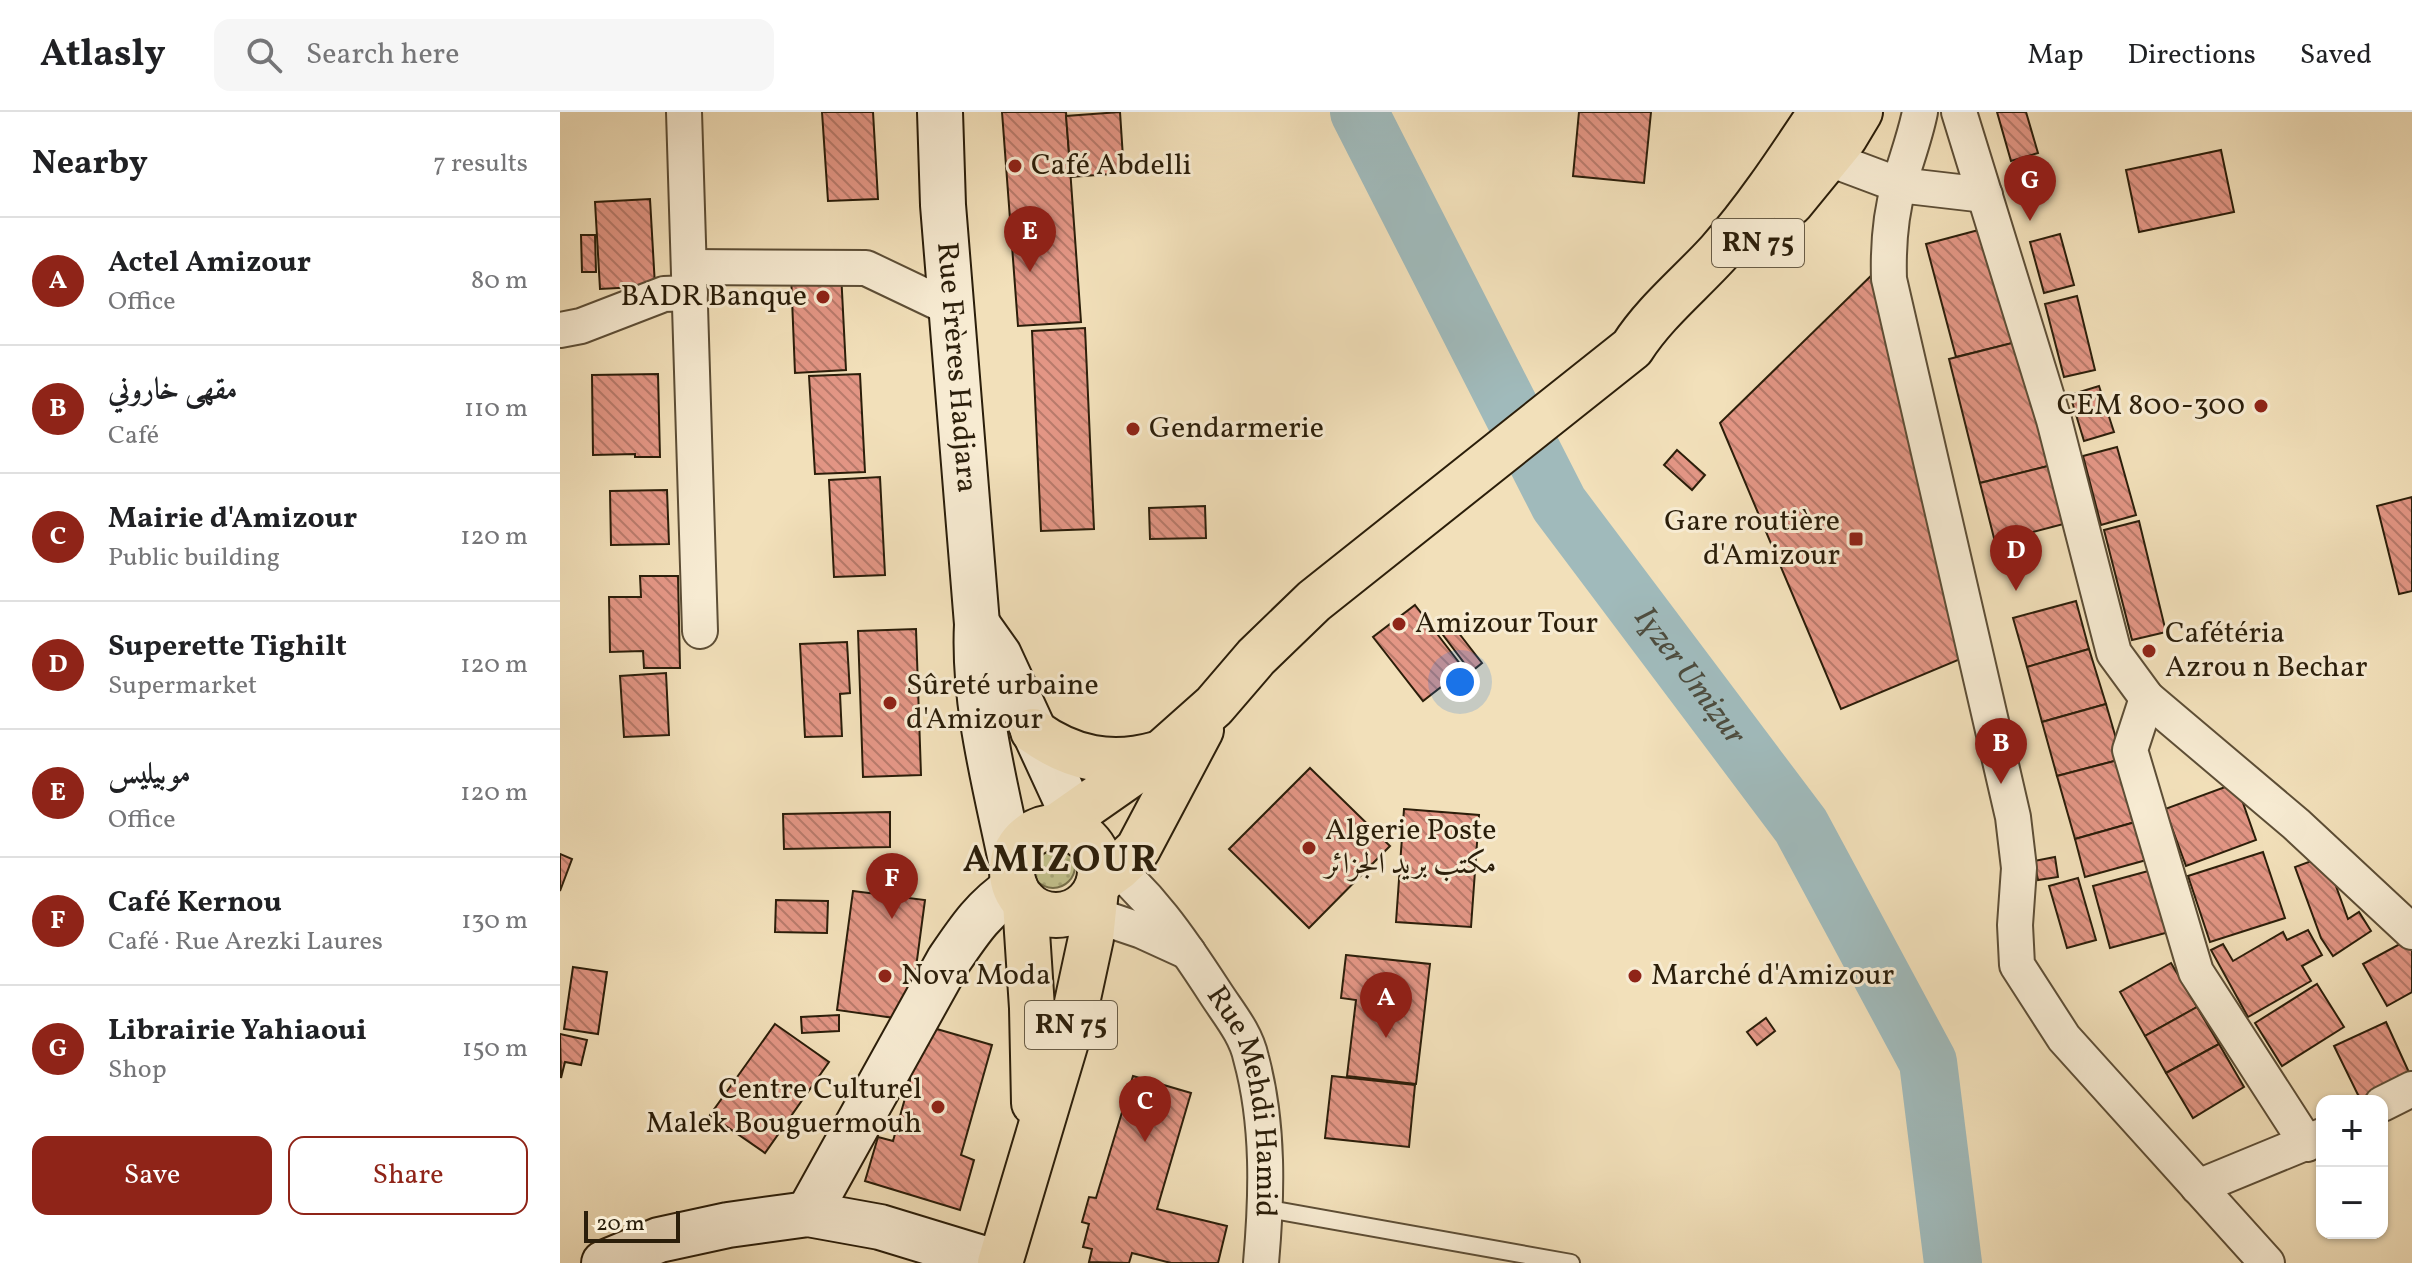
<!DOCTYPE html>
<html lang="en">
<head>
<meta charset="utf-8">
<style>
	:root { --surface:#fff; --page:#f6f6f6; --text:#202124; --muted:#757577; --line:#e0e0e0; --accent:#8f2418 }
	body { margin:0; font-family:Vollkorn,Amiri,serif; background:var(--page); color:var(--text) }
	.controls { position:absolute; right:24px; bottom:24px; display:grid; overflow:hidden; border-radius:16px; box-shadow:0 2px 6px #0004 }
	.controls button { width:72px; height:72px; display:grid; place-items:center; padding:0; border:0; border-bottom:2px solid var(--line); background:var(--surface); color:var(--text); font:40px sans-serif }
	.scale { position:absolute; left:24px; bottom:20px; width:96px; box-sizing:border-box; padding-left:8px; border:4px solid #2b1e0a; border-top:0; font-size:22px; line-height:28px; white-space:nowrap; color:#2b1e0a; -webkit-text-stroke:6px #f7ebd2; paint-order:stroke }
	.you { position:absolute; left:900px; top:570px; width:28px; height:28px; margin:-20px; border:6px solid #fff; border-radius:50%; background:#1a73e8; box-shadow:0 0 0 12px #1a73e833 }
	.badge { display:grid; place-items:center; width:52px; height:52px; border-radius:50%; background:var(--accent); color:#fff; font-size:26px; font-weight:700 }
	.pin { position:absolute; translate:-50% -66px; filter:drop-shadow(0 2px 4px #0008) }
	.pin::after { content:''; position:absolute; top:42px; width:28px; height:24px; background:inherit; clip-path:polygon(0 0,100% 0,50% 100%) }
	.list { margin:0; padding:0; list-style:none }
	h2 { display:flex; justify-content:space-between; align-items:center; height:104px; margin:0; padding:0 32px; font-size:34px }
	h2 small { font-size:26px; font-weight:400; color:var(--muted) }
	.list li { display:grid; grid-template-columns:52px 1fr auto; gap:24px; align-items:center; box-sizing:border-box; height:128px; padding:0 32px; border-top:2px solid var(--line) }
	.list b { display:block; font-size:30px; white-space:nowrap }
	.list p { margin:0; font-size:26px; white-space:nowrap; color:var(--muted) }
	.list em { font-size:26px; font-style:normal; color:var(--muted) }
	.actions { display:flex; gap:16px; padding:24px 32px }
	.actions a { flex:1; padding:18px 0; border:2px solid var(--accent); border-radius:16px; text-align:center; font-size:28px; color:var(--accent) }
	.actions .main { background:var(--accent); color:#fff }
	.icon { flex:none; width:44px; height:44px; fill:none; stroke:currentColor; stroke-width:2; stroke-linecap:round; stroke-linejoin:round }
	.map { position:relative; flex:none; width:1852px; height:1151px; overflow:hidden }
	header { display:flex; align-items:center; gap:48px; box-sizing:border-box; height:112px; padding:0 40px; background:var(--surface); border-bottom:2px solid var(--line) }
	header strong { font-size:38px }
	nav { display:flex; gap:44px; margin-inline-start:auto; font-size:28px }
	.search { width:560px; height:72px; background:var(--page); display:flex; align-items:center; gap:20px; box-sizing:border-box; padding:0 28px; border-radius:16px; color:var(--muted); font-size:30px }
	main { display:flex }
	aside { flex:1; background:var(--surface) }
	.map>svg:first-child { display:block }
	.green { fill:url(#green-dots); stroke:#766f4a; stroke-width:2 }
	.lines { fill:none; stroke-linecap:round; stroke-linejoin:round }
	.river { stroke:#a0babb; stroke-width:58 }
	.building { fill:url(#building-back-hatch); stroke:#2b1e0a; stroke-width:2 }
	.service-casing { stroke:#5d4e36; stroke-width:20 }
	.minor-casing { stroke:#5d4e36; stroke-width:38 }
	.secondary-casing { stroke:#2b1e0a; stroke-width:48 }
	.primary-casing { stroke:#2b1e0a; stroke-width:48 }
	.service { stroke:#f7ebd2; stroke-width:16 }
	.minor { stroke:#f7ebd2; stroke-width:34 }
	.secondary { stroke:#f7ebd2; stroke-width:44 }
	.primary { stroke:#f2e0ba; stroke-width:44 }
	.poi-dot { fill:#8f2418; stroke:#f7ebd2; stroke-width:3 }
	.labels { text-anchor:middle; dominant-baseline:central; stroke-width:6; stroke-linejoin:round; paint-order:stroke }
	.shield { fill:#f7ebd2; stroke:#685c46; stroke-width:2 }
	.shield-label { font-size:28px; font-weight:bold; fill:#2b1e0a }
	.poi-label { font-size:30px; fill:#2b1e0a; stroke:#f7ebd2; text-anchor:start }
	.street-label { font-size:30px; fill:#2b1e0a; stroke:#f7ebd2 }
	.water-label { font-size:32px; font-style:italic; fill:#4e4d3f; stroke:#f7ebd2 }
	.district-label { font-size:38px; font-weight:bold; letter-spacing:2px; fill:#2b1e0a; stroke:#f7ebd2 }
</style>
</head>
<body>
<header>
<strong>Atlasly</strong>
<div class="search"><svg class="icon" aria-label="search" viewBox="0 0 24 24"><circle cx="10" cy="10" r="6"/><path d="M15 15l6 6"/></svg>Search here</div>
<nav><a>Map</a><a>Directions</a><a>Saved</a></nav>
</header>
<main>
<aside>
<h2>Nearby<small>7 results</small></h2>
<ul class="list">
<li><span class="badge">A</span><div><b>Actel Amizour</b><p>Office</p></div><em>80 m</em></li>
<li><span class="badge">B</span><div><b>مقهى خاروني</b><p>Café</p></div><em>110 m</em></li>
<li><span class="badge">C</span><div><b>Mairie d'Amizour</b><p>Public building</p></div><em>120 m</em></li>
<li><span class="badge">D</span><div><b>Superette Tighilt</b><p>Supermarket</p></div><em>120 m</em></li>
<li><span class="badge">E</span><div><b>موبيليس</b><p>Office</p></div><em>120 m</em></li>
<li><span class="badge">F</span><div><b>Café Kernou</b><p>Café · Rue Arezki Laures</p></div><em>130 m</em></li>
<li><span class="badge">G</span><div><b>Librairie Yahiaoui</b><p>Shop</p></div><em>150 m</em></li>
</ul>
<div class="actions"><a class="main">Save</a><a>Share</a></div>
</aside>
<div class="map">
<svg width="1852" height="1151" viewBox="0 0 1852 1151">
	<defs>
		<pattern id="green-dots" width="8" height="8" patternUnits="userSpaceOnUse" patternTransform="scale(2)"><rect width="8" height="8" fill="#c2c08b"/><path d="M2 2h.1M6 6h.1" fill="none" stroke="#a7a577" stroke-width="1.8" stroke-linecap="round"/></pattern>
		<pattern id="building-back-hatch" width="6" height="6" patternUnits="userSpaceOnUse" patternTransform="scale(2)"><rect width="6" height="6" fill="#e39685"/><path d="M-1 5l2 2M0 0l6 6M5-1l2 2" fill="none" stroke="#b87a6b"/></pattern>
	</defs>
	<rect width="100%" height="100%" fill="#f2e0ba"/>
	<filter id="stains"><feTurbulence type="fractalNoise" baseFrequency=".0025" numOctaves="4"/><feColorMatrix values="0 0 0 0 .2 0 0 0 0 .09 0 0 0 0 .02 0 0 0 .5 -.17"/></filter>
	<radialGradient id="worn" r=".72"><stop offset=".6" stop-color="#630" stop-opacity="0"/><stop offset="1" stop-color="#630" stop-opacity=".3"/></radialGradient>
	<circle class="green" cx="493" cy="754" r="22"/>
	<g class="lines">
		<path class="river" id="s1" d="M799,0L999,392L1241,714L1368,950L1393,1151"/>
	</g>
	<g class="building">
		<path d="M262,0H313L318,87L268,89Z"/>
		<path d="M442,0H506L521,210L458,214Z"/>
		<path d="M560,0L564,61L511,65L506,4Z"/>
		<path d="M1019,0H1091L1084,71L1013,64Z"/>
		<path d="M1437,0H1466L1478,41L1451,49Z"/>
		<path d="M1661,38L1674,100L1579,120L1566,58Z"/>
		<path d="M90,87L95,174L40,177L35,90Z"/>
		<path d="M1426,116L1457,230L1396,245L1366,132Z"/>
		<path d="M1500,122L1514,173L1484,181L1470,130Z"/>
		<path d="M21,123H35L36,160H22Z"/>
		<path d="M1318,157L1410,543L1281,597L1160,311Z"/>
		<path d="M281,160L286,258L235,261L231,162Z"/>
		<path d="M1517,184L1535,258L1504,265L1485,192Z"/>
		<path d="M525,216L534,417L481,419L472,219Z"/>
		<path d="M1464,228L1496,352L1420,371L1389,247Z"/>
		<path d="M98,262L100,345H75V342L33,343L32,263Z"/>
		<path d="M300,262L305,360L255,362L249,264Z"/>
		<path d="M1539,274L1554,320L1524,329L1510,283Z"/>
		<path d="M1557,335L1576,403L1541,413L1523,344Z"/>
		<path d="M1117,338L1145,363L1132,378L1104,353Z"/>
		<path d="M1496,352L1511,410L1435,430L1420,371Z"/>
		<path d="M320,365L325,463L274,465L269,368Z"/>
		<path d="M107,378L109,432L51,433L50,379Z"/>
		<path d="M1852,385V479L1839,482L1817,394Z"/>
		<path d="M645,394L646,426L590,427L589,396Z"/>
		<path d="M1579,409L1606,520L1572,528L1544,418Z"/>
		<path d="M80,464H118L120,556H84L83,539L50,540L49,485H81Z"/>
		<path d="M1516,489L1529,537L1467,555L1453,506Z"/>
		<path d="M855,493L904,557L863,589L813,525Z"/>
		<path d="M891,511L922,551L911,560L880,519Z"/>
		<path d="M356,517L361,663L303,665L298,519Z"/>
		<path d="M287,530L290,581L280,582L282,624L245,625L240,532Z"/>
		<path d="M1529,537L1546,592L1482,610L1467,555Z"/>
		<path d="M106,561L109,623L64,625L60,564Z"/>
		<path d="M1546,592L1562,647L1497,664L1482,610Z"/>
		<path d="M1562,647L1579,709L1515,727L1497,664Z"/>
		<path d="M750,656L830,734L749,816L669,737Z"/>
		<path d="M1676,671L1696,728L1626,754L1605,697Z"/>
		<path d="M844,697L919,703L911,815L836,810Z"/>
		<path d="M330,700V735L224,737L223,702Z"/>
		<path d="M1579,709L1590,747L1525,765L1515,727Z"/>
		<path d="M1703,740L1725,806L1650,830L1628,764Z"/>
		<path d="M0,742L12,747L0,779Z"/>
		<path d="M1765,744L1788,807L1799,800L1811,819L1773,844L1761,826L1735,755Z"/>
		<path d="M1495,745L1498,765L1478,768L1474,749Z"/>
		<path d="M1592,758L1609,820L1550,836L1533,774Z"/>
		<path d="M1518,766L1536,828L1507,836L1489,774Z"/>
		<path d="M293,779L365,788L349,908L277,898Z"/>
		<path d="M216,788L268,789L267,821L215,820Z"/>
		<path d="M1748,818L1762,843L1742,854L1751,869L1688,905L1651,838L1663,832L1673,849L1723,820L1727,828Z"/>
		<path d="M1849,827L1852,832V880L1827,894L1803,852Z"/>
		<path d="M786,843L870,852L856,972L787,964L796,888L781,886Z"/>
		<path d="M1611,851L1637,895L1585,924L1560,880Z"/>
		<path d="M13,855L47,860L38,922L4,917Z"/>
		<path d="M1757,872L1784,915L1722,954L1695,911Z"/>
		<path d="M1637,895L1659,932L1606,961L1585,924Z"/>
		<path d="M279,903V919L242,921L241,905Z"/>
		<path d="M1206,906L1215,919L1197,933L1187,920Z"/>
		<path d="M1826,910L1852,967L1801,989L1774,934Z"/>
		<path d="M356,911L432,933L401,1043L414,1048L400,1098L305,1069L318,1025L333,1029L351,965L342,962Z"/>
		<path d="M215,912L269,950L205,1041L150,1003Z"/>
		<path d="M0,922L27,928L21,953L5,950L1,966Z"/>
		<path d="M1659,932L1684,975L1633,1006L1606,961Z"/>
		<path d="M573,964L631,981L597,1097L667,1114L658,1151H611L572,1141L569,1151L529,1150L532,1137L523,1135L529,1112L522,1110L529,1085L536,1086Z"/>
		<path d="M772,964L855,973L849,1035L765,1026Z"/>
	</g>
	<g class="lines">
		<g class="service-casing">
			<path id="service" d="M703,1096L1011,1151"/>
		</g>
		<g class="minor-casing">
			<g id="minor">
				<path d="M124,0L140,519"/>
				<path d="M1360,0C1355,25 1346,48 1339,73C1330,104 1328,134 1329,167L1453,705L1459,756L1455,813L1457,853L1504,926L1707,1151"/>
				<path d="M1399,0L1494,308L1554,541L1587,586L1736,712L1852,820"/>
				<path d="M1267,46L1339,73L1425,83"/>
				<path d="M129,155L306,156L392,197"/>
				<path d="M0,218L21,214L104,182L130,181"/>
				<path d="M1587,586L1570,638L1636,860L1747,1032"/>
				<path id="s2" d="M536,739C588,779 621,828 656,882C669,902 686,922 691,946C709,1012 707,1083 701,1151"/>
				<path d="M517,797L582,819L628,840"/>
				<path d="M1822,992L1852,977"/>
				<path d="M1638,1075L1762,1024"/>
			</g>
		</g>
		<g class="secondary-casing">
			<g id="secondary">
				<path id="s3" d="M380,0L383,93L417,512C413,593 436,675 452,754"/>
				<path d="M417,512L439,543L522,723"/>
				<path d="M248,1102L389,848C410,817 424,796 455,775"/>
				<path d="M44,1151L99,1128L168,1113L248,1102L320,1115L438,1151"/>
			</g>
		</g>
		<g class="primary-casing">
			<g id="primary">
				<path d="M1231,91L1285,25L1300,0"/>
				<path d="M473,619C512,647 551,655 597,642"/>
				<path d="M497,714L600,642L654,594L696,545L754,489L1072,236C1095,200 1130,172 1159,140C1197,97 1229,48 1261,0"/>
				<circle cx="496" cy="759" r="44"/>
				<path d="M539,770L558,756L578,737L641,618"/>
				<path d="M465,790L472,896L474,991"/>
				<path d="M440,1151L515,900L531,826L536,778"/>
			</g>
		</g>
		<use href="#service" class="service"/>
		<use href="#minor" class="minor"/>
		<use href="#secondary" class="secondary"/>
		<use href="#primary" class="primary"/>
	</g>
	<g class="poi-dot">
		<circle cx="455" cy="54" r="8"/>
		<circle cx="263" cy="185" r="8"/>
		<circle cx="1701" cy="294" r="8"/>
		<circle cx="573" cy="317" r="8"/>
		<rect x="1288" y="419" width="16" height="16" rx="4"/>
		<circle cx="839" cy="512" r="8"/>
		<circle cx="1589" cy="539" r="8"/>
		<circle cx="330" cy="591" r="8"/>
		<circle cx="749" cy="736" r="8"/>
		<circle cx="325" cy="864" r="8"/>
		<circle cx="1075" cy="864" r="8"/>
		<circle cx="378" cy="995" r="8"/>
	</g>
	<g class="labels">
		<g class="shield">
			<rect x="1152" y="107" width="92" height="48" rx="6"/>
			<rect x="465" y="889" width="92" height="48" rx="6"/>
		</g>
		<g class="shield-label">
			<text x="1198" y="131">RN 75</text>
			<text x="511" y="913">RN 75</text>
		</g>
		<g class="poi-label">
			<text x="471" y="54">Café Abdelli</text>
			<text x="247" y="185" text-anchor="end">BADR Banque</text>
			<text x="1685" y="294" text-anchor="end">CEM 800-300</text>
			<text x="589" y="317">Gendarmerie</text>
			<text x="1280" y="410" text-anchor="end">Gare routière<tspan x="1280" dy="34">d'Amizour</tspan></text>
			<text x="855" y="512">Amizour Tour</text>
			<text x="1605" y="522">Cafétéria<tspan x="1605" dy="34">Azrou n Bechar</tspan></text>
			<text x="346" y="574">Sûreté urbaine<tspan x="346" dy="34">d'Amizour</tspan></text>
			<text x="765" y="719">Algerie Poste<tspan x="765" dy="34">مكتب بريد الجزائر</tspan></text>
			<text x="341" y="864">Nova Moda</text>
			<text x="1091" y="864">Marché d'Amizour</text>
			<text x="362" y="978" text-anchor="end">Centre Culturel<tspan x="362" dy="34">Malek Bouguermouh</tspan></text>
		</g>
		<g class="street-label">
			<text stroke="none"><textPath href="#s3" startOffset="256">Rue Frères Hadjara</textPath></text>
			<text stroke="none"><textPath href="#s2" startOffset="302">Rue Mehdi Hamid</textPath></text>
		</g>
		<g class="water-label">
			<text stroke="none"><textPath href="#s1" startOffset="656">Iɣzer Umiẓur</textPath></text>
		</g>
		<g class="district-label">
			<text x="501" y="749">AMIZOUR</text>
		</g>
	</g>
	<rect width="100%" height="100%" filter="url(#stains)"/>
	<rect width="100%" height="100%" fill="url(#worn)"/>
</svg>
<div class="controls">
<button>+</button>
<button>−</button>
</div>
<div class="scale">20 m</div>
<div class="you"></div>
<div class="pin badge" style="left:826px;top:926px">A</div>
<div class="pin badge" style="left:1441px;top:672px">B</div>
<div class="pin badge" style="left:585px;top:1030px">C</div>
<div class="pin badge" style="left:1456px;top:479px">D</div>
<div class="pin badge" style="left:470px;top:160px">E</div>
<div class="pin badge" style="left:332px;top:807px">F</div>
<div class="pin badge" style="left:1470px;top:109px">G</div>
</div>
</main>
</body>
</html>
